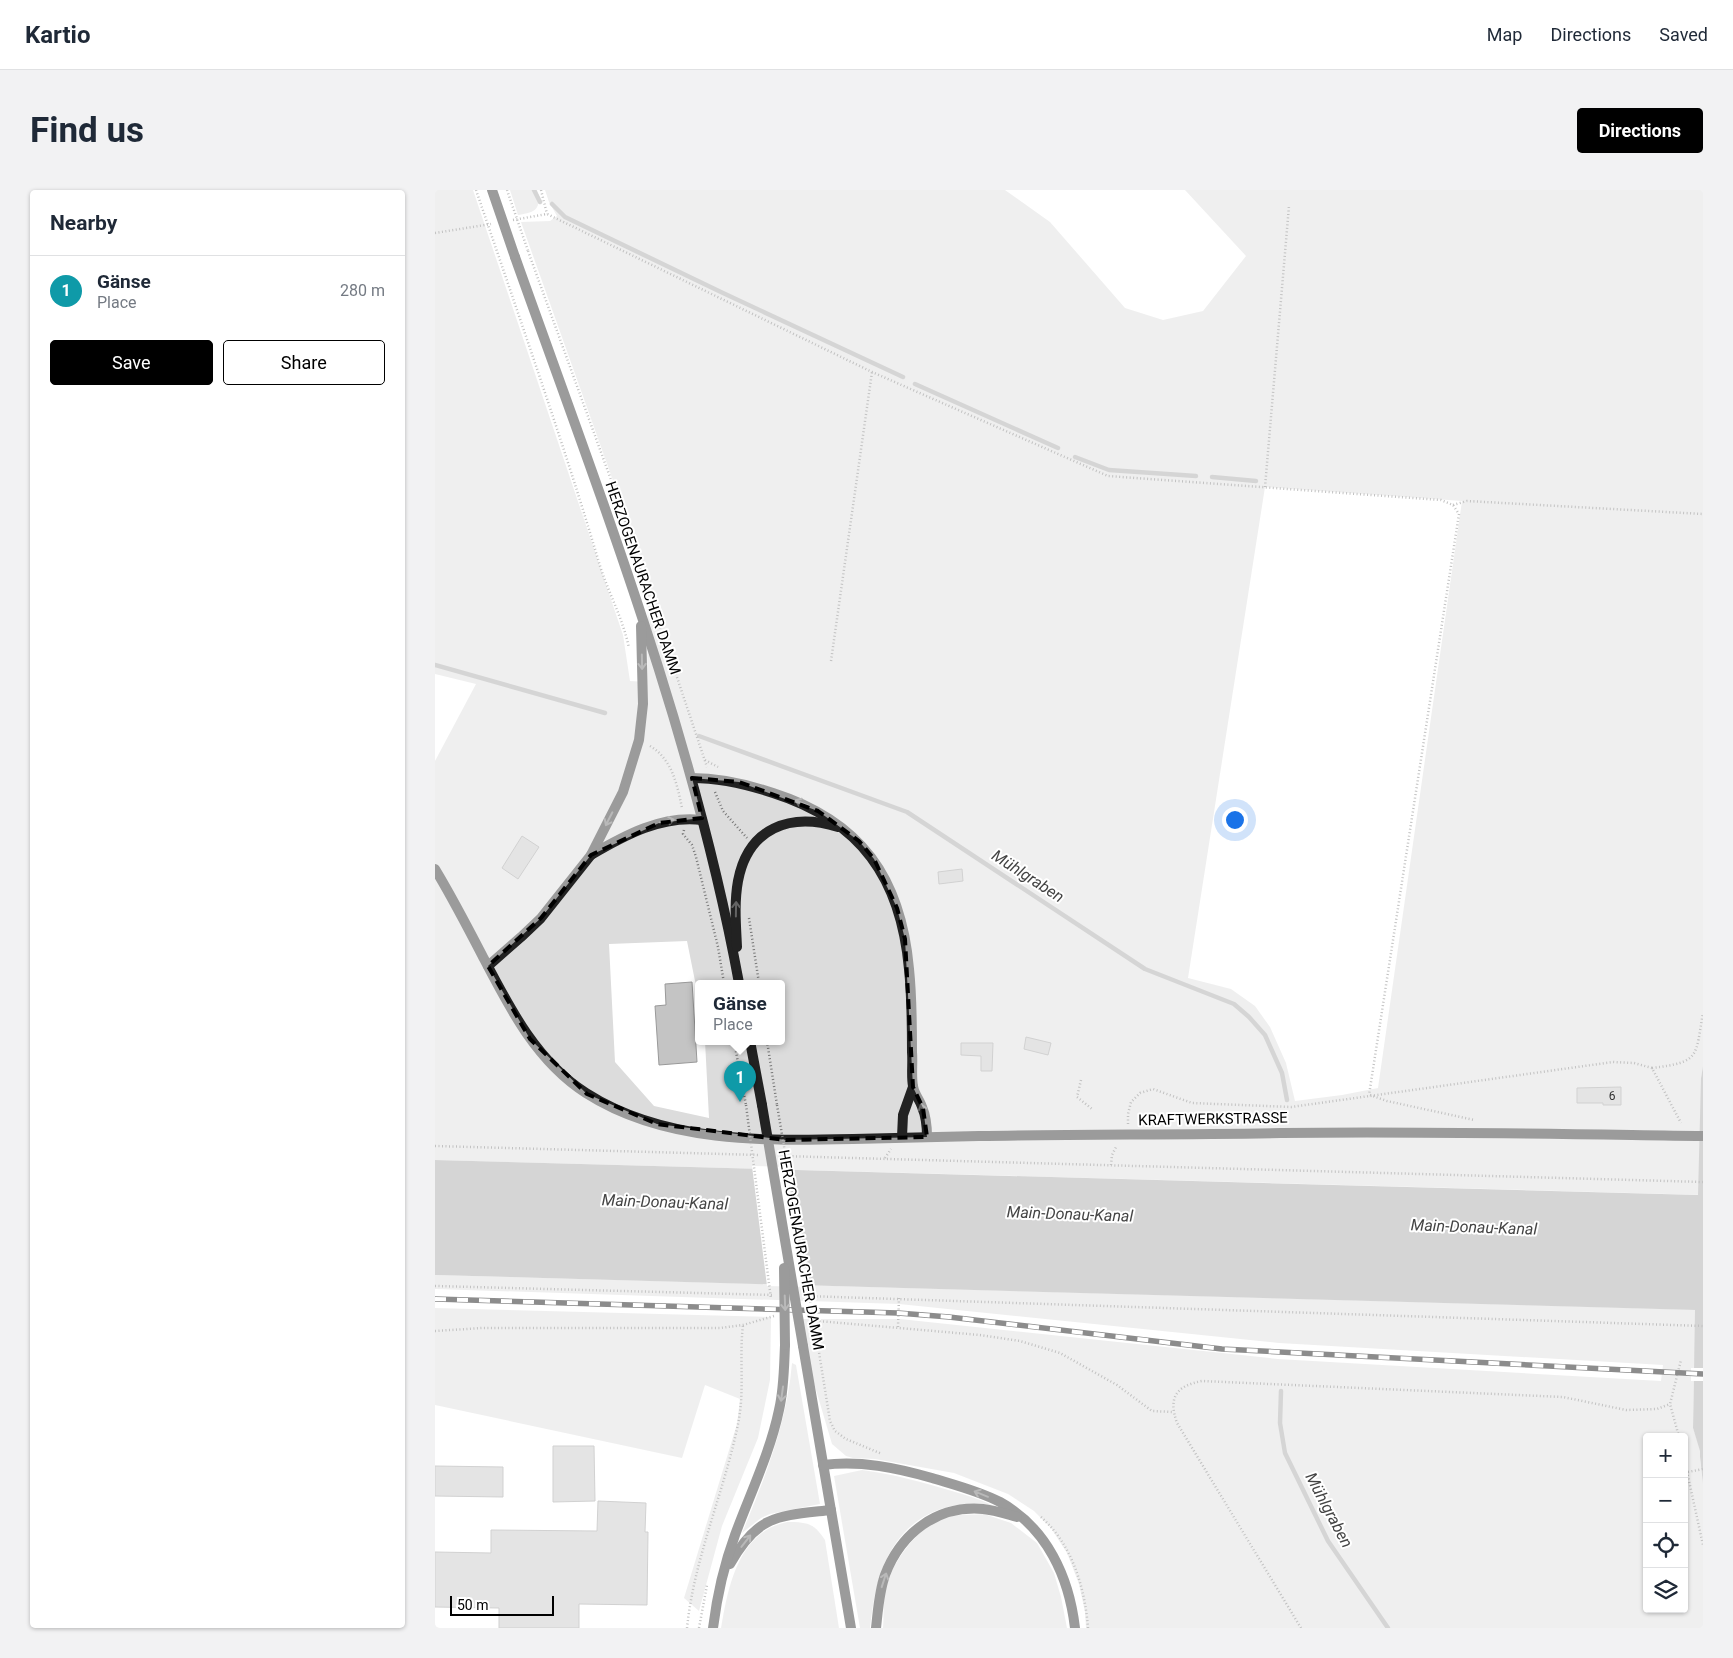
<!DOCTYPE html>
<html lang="en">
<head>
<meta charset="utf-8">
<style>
	:root { --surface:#fff; --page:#f2f2f3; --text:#1f2937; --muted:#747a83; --line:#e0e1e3; --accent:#000 }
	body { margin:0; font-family:Roboto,sans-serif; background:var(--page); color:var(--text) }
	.controls { position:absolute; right:15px; bottom:15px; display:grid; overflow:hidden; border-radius:5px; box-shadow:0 1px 4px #0004 }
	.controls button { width:45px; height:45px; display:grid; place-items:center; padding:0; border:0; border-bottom:1px solid var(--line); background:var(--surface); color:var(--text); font:25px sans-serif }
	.scale { position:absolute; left:15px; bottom:12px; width:104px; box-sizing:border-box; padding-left:5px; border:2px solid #000; border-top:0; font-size:14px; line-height:18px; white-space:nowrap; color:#000; -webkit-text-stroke:4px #fff; paint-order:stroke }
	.you { position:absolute; left:799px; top:629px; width:18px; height:18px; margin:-12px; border:4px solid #fff; border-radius:50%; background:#1a73e8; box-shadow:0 0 0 8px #1a73e833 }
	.badge { display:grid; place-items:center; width:32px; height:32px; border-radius:50%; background:var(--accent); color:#fff; font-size:16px; font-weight:700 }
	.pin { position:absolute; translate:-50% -41px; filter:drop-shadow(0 1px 2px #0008) }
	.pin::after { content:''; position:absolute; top:26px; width:18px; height:15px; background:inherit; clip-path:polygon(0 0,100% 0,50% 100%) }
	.popup { position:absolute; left:260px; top:790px; width:90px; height:65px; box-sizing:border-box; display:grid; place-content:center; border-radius:5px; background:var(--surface); filter:drop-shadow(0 1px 4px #0005); font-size:16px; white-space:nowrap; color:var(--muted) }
	.popup b { font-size:19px; color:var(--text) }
	.popup::after { content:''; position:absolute; left:50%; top:100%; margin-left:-10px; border:10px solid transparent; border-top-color:var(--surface) }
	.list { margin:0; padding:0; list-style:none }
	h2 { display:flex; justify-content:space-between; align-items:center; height:65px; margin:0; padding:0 20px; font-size:21px }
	h2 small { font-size:16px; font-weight:400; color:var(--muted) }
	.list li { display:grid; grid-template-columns:32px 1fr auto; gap:15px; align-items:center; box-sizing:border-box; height:70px; padding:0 20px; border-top:1px solid var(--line) }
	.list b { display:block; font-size:19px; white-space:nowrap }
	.list p { margin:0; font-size:16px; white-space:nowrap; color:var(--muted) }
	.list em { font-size:16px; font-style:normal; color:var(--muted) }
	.actions { display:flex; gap:10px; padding:15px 20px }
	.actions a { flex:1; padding:11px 0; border:1px solid var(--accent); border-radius:5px; text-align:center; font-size:18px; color:var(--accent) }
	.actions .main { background:var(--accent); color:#fff }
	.icon { flex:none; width:28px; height:28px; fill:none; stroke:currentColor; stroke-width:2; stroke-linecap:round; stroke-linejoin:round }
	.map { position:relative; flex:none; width:1268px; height:1438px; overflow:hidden; border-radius:5px }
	header { display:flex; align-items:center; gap:30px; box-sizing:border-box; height:70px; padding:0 25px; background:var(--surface); border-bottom:1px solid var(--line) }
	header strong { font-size:24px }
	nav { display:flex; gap:28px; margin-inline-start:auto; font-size:18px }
	.intro { display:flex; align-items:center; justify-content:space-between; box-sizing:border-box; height:120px; padding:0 30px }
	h1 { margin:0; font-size:35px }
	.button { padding:12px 22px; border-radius:5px; background:var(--accent); color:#fff; font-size:18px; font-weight:700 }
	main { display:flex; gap:30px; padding:0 30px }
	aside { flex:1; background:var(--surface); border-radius:5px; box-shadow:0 1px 4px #0004 }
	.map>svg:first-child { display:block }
	.green { fill:#dcdcdc; fill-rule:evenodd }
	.water { fill:#a3a3a3 }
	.pier { fill:#fff }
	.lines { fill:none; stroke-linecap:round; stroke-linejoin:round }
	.stream { stroke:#a3a3a3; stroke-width:4.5 }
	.building { fill:#c4c4c4; stroke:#999 }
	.path { stroke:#777; stroke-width:2.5; stroke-dasharray:1 2.5; stroke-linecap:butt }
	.secondary { stroke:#222; stroke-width:10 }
	.rail-casing { stroke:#000; stroke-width:5.5 }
	.rail { stroke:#fff; stroke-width:4; stroke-dasharray:11; stroke-linecap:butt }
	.path-bridge { stroke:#777; stroke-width:2.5; stroke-dasharray:1 2.5; stroke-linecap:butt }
	.secondary-bridge { stroke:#222; stroke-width:10 }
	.oneway { stroke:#646464 }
	.marked { fill:none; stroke:#000; stroke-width:4; stroke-dasharray:10 6; stroke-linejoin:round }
	.labels { text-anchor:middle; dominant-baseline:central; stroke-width:4; stroke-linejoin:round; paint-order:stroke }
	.number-label { font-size:12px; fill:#313131 }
	.street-label { font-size:15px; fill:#000; stroke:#fff }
	.water-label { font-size:16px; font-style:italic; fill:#444; stroke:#fff }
</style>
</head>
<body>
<header>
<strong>Kartio</strong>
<nav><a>Map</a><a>Directions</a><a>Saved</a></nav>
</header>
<div class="intro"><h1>Find us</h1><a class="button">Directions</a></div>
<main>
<aside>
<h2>Nearby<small></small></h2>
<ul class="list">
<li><span class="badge" style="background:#0f9aa8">1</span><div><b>Gänse</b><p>Place</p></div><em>280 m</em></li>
</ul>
<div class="actions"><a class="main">Save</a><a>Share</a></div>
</aside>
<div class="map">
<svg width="1268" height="1438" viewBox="0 0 1268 1438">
	<rect width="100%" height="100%" fill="#fff"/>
	<g class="green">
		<path d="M0,0H38L188,445L195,491L212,492L213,389L86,32L115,31L122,26L114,12L110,0H570L615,32L690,118L728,130L768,121L811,66L750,0H1268V876L1266,888V936H1268V1005L0,970V571L41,494L0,484ZM830,297L1027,311L943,898L907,905L860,911L851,873L835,837L820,816L796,799L753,788ZM252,751L260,791L264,801V793H346V851H270L274,928L219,916L180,872L174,754Z"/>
		<path d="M75,0H102C106,19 102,22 83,25Z"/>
		<path d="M0,1085L1268,1120L1259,1173L1258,1238L1266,1261L1265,1268L1268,1294V1438H651L650,1422L644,1394L632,1363L616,1338L599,1321L573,1304L519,1283L440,1269L418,1268L411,1266L397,1254L360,1129H465L843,1169L1226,1191L1228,1175L844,1153L464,1114L0,1099ZM1212,1247H1249V1419H1212Z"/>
		<path d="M0,1118L336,1127L335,1190L323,1248L287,1336L264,1421L249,1408L302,1234L305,1209L270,1195L247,1268L0,1215Z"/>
		<path d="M357,1173L361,1175L385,1314L335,1324L326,1328L307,1343C330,1288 352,1233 357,1173Z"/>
		<path d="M427,1280C458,1284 487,1292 517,1301C531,1305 544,1309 557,1315C501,1307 460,1335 444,1389C439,1405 437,1421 435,1438H425L399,1286Z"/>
		<path d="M549,1324L576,1333L602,1353L619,1383L626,1407L632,1438H448C449,1427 448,1414 450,1403C456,1371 485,1332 518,1326C528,1324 539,1325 549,1324Z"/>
		<path d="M352,1332C372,1332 379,1333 390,1350L404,1438H286C293,1397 303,1342 352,1332Z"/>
	</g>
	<path class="water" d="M1268,876V1294L1265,1267V1261L1258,1238L1260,1120L0,1085V970L1263,1005L1266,888Z"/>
	<g class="pier">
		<path d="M317,976L354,977L375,1097L332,1096Z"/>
		<rect x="1256" y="1178" width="12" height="13"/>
	</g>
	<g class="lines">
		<g class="stream">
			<path d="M99,0L105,12"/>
			<path d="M117,14L130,27L288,103L468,187"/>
			<path d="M480,194L623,258"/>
			<path d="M640,267L674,280L761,286"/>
			<path d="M777,287L821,291"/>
			<path d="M0,475L170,523"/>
			<path d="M264,546L472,622L710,779L799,814L814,827L830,845L847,883L852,910"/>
			<path d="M846,1201L845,1233L850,1263L893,1351L953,1438"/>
		</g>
	</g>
	<g class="building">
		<path d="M87,646L104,657L83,689L67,678Z"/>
		<path d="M527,679L528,691L504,694L503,682Z"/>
		<path d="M257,792L262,872L224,875L220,816L231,815L230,794Z"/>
		<path d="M591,847L616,853L613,865L589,859Z"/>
		<path d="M526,853H558L557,881H546V866L526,865Z"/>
		<path d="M1186,897V915H1168V913H1142V898Z"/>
		<path d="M118,1256H159L160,1311L118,1312Z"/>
		<path d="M0,1276L68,1277V1307L0,1306Z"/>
		<path d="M163,1311L211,1313L210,1342H213L212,1415L144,1414V1438H64V1418L0,1417V1362L56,1363V1340L162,1341Z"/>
	</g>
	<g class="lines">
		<g class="path">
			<path d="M106,0L112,24"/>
			<path d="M78,30L112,24L437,182L673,286L1006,310L1018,315L1024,324L934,905"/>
			<path d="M0,43L56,34"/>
			<path d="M93,61L175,287L272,577"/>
			<path d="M66,73C100,173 135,274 165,376C174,404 188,429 194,458"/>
			<path d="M830,297L854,16"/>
			<path d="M1018,315L1032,311L1268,324"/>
			<path d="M396,471L437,182"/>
			<path d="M215,556C237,569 242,594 247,618"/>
			<path d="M270,570L283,577"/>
			<path d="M280,602L288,621L312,648"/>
			<path d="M249,640L248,644L257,655L261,667L283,757L289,793"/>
			<path d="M314,728L324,793"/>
			<path d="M299,851L311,915"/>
			<path d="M332,851L342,915"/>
			<path d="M1217,878C1266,872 1260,867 1268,823"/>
			<path d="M646,890L642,907L657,919"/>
			<path d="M935,905L952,911L1039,930"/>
			<path d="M693,934V924L696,912L705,903L718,899L757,913L856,917L1178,872L1199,873L1217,878L1246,933"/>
			<path d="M0,956L324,965"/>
			<path d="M347,966L1268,992"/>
			<path d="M450,968L456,959"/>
			<path d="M676,975L677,965L681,957"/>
			<path d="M0,1096L338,1105"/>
			<path d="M371,1106L1268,1136"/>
			<path d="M375,1127L383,1131L545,1145L585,1151L625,1163L682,1195L717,1221L738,1222"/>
			<path d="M463,1137L464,1108"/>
			<path d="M0,1141L47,1138H285L308,1135L339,1126"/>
			<path d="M383,1156L395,1231L400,1241L411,1249L447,1264"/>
			<path d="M1244,1247L1235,1214L1246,1170"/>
			<path d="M1249,1268L1268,1355"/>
			<path d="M1253,1282L1268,1279"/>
			<path d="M606,1327C637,1354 650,1398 653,1438"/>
			<path d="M252,1438C259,1368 289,1303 303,1234C310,1201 304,1168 308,1135"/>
			<path d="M264,1438L272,1395"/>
			<path d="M866,1438L742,1233C733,1207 741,1196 767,1191L1128,1207L1191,1220L1222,1219L1235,1214"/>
		</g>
		<g class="secondary">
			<path d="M80,67C165,306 258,543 304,793"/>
			<path d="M257,588C285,588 311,594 338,603C426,631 466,688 474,779C477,807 477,835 477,862C478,873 476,886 478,896C479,904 485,910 487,917C491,926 492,937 492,947"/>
			<path d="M156,665C190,645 227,625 267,630"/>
			<path d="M0,679C17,707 32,736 47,765C74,817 101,871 151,903C229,953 329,951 418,949C460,948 502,947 544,946C645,944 746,945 846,943C987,941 1127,944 1268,946"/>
			<path d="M302,757C301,735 299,713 303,691C313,638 355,622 403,637"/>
			<path d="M53,776L86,747L106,728L156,665L188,602L204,550L208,514L206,436"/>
			<path d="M315,851L327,915"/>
			<path d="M467,947L468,925L478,897"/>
			<path d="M368,1156L416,1438"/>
			<path d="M388,1275C425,1270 462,1278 497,1288C520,1295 544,1301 565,1312C612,1338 634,1387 640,1438"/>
			<path d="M295,1374C323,1324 343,1326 396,1320"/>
			<path d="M278,1438C282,1406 289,1375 300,1345C315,1304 335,1263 344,1220C349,1199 349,1177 350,1155"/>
			<path d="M441,1438C443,1420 444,1402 450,1385C466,1343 502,1315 548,1319C559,1320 571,1324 582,1327"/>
		</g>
		<g class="rail-casing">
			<path id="rail" d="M0,1109L463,1123L514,1127L787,1159L1268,1184"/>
		</g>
		<use href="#rail" class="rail"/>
		<g class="path-bridge">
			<path d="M41,0L66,73"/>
			<path d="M72,0L93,61"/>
			<path d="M311,915L336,1109"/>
			<path d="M342,915L383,1156"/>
		</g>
		<g class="secondary-bridge">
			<path d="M57,0L80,67"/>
			<path d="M327,915L368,1156"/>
			<path d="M349,1078L350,1155"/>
		</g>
	</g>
	<defs><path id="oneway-shaft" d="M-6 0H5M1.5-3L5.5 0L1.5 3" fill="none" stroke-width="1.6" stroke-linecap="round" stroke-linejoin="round" transform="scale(1.25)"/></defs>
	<g class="oneway">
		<use href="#oneway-shaft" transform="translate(207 472) rotate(89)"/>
		<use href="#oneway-shaft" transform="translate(367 613) rotate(-157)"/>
		<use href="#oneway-shaft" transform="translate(174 629) rotate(117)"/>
		<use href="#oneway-shaft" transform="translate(232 631) rotate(-12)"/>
		<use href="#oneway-shaft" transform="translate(301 719) rotate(-89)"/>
		<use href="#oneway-shaft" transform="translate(488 921) rotate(-107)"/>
		<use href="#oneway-shaft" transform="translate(350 1113) rotate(88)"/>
		<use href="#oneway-shaft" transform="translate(347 1204) rotate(98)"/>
		<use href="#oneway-shaft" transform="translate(546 1304) rotate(-158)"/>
		<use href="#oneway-shaft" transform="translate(311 1351) rotate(-52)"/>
		<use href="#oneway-shaft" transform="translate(449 1390) rotate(-72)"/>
	</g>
	<path d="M0 0H1268V1438H0ZM257,588L304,592L383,621L424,651L439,669L462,718L470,749L478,897L488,918L492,947L351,950L222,934L152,904L95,849L53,776L106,728L156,665L224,633L267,628Z" fill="#fff" fill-opacity=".55" fill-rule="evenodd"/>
	<path class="marked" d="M257,588L304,592L383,621L424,651L439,669L462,718L470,749L478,897L488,918L492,947L351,950L222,934L152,904L95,849L53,776L106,728L156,665L224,633L267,628Z"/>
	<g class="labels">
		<g class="number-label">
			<text x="1177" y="906">6</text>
		</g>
		<g class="street-label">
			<text transform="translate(208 388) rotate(71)">HERZOGENAURACHER DAMM</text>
			<text transform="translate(778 929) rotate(-1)">KRAFTWERKSTRASSE</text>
			<text transform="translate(366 1060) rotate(80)">HERZOGENAURACHER DAMM</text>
		</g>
		<g class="water-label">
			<text transform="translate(593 686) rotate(33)">Mühlgraben</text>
			<text transform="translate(230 1012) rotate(2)">Main-Donau-Kanal</text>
			<text transform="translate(635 1024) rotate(2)">Main-Donau-Kanal</text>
			<text transform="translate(1039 1037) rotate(2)">Main-Donau-Kanal</text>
			<text transform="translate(894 1320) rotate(62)">Mühlgraben</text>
		</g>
	</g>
</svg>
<div class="controls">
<button>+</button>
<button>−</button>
<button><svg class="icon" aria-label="locate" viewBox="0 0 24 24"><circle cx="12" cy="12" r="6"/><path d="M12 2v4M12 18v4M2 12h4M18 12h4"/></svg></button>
<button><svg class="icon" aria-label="layers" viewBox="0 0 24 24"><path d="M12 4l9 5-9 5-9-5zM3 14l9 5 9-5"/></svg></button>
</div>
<div class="scale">50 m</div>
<div class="you"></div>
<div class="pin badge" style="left:305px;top:912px;background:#0f9aa8">1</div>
<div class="popup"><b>Gänse</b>Place</div>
</div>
</main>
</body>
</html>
